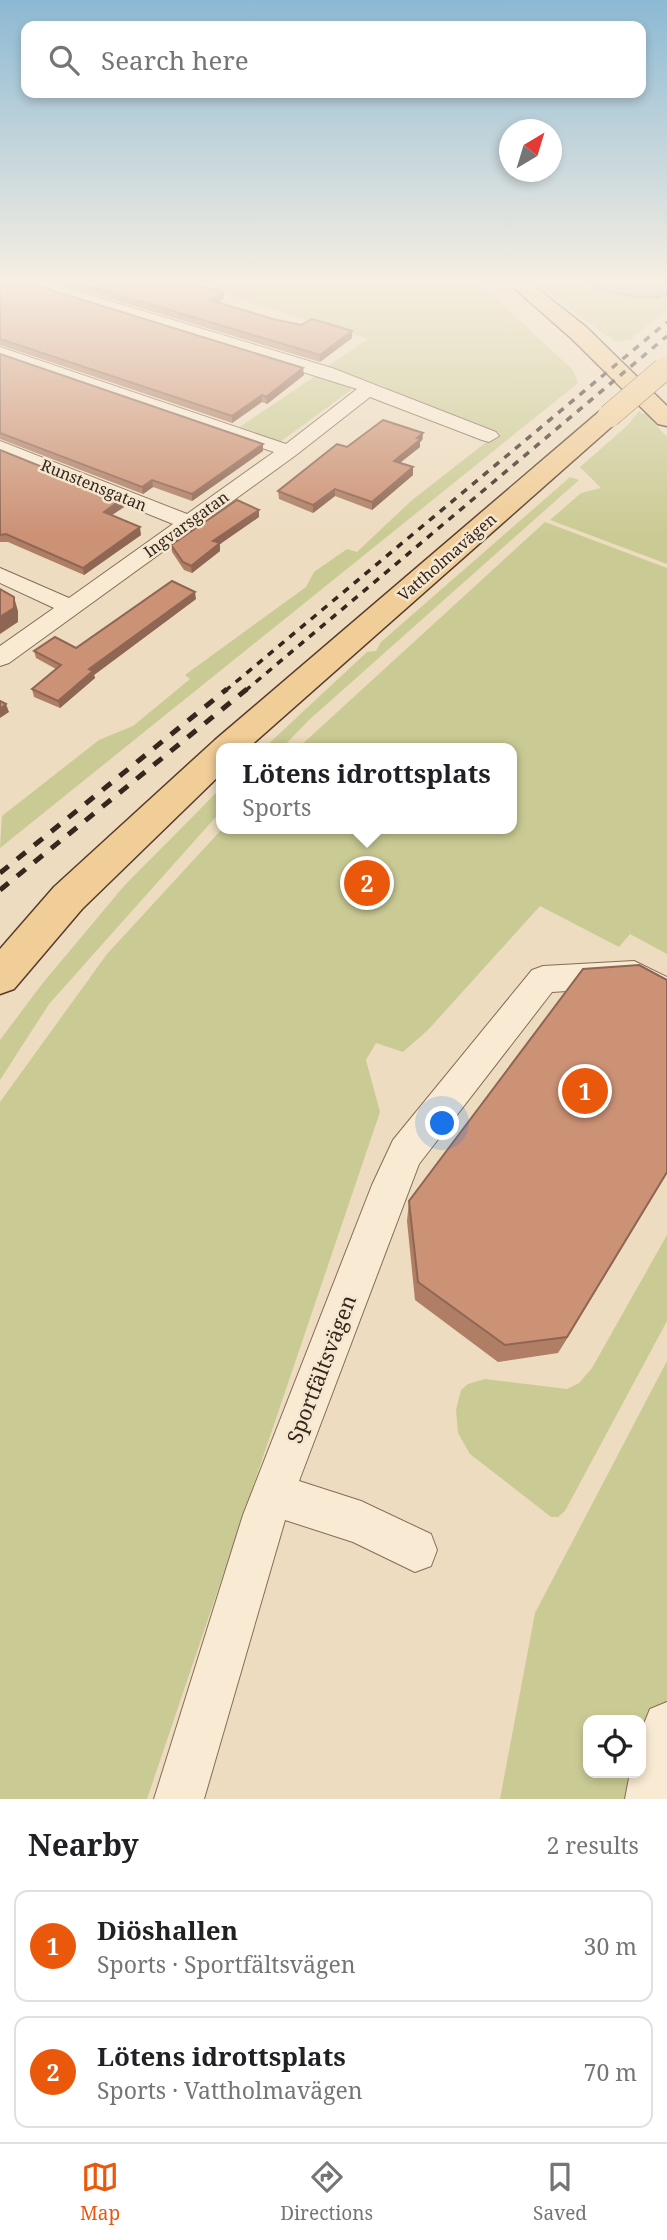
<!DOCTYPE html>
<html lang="en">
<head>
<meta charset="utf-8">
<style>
	:root { --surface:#fff; --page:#f6f6f6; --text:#202124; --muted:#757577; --line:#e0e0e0; --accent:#ea580c }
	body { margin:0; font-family:"Noto Serif",serif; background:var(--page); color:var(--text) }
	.controls { position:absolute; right:21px; bottom:21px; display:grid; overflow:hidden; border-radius:14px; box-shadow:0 4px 10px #0003 }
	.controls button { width:63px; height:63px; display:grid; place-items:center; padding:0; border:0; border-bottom:2px solid var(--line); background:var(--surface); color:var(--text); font:35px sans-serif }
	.compass { position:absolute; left:499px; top:119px; width:63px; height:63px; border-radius:50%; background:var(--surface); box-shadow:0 4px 10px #0003; rotate:38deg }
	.you { position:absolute; left:443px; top:1124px; width:24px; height:24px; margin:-18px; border:5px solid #fff; border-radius:50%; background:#1a73e8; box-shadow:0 0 0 10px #1a73e833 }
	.badge { display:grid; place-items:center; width:46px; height:46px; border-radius:50%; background:var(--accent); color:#fff; font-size:23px; font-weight:700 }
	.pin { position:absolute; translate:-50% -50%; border:4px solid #fff; box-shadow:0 2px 7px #0006 }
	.popup { position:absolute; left:216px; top:743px; width:301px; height:91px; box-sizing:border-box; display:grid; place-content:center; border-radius:14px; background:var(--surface); filter:drop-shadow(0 2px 5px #0005); font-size:23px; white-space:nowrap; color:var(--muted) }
	.popup b { font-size:26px; color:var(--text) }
	.popup::after { content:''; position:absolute; left:50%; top:100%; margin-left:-14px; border:14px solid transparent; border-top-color:var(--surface) }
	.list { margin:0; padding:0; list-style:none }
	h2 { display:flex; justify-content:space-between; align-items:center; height:91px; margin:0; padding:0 28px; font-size:30px }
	h2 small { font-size:23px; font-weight:400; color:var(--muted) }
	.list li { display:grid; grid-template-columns:46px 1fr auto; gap:21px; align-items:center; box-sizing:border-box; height:112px; margin:0 14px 14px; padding:0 14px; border:2px solid var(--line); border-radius:14px }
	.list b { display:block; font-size:26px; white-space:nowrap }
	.list p { margin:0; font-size:23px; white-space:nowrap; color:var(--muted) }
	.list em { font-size:23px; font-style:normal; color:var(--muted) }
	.icon { flex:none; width:38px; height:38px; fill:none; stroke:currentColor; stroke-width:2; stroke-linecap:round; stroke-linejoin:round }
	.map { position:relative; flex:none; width:667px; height:1799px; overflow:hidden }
	.search { position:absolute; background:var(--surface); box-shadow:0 4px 10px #0003; left:21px; right:21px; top:21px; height:77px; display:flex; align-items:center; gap:18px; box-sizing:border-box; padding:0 24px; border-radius:14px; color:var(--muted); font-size:26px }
	.sheet { height:343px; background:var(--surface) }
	nav { display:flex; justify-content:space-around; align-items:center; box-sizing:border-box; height:98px; border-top:2px solid var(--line); background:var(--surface); font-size:19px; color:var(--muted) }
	nav a { display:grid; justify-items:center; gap:4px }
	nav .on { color:var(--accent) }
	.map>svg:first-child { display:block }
	.green { fill:#cacb94 }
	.water { fill:#a3c0b4; stroke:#6a8d81; stroke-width:2 }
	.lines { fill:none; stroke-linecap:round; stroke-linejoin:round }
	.minor-casing { stroke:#866c58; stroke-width:2 }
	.major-casing { stroke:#543b2d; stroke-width:3 }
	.minor { fill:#f8ead3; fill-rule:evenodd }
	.major { fill:#f1cd97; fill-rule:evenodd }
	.rail-far1 { stroke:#36261d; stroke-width:3.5; stroke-dasharray:7 7; stroke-linecap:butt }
	.rail { stroke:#36261d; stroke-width:5; stroke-dasharray:11 11; stroke-linecap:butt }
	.major-bridge-casing { stroke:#543b2d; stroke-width:24; stroke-linecap:butt }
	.major-bridge { stroke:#f1cd97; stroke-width:23 }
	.wall { fill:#af7e65 }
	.shaded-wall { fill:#8f6653 }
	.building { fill:#cc9276; stroke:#8f6653; stroke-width:2 }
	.labels { text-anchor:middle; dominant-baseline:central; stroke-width:5; stroke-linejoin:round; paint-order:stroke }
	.far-street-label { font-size:16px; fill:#36261d; stroke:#f5e7cf }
	.near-street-label { font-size:21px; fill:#36261d; stroke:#f5e7cf }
</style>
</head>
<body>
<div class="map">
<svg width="667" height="1799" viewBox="0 0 667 1799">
	<rect width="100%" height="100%" fill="#eddcc0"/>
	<g class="green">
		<path d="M182,281H477L573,370L578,383L0,848L2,816L99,740L133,726L190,679L185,675L306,587L314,572L347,549L357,552L411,501L489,440L375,395L386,387L327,367L368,339Z"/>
		<path d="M530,281H667V309L631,339L616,342Z"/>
		<path d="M317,375L351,387V390L280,442L238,428Z"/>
		<path d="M639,411L643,414L650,411L656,417L652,421L667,437V564L550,520L581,493L601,488L580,467L627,426Z"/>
		<path d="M570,477L579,480L309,720L282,748H264L367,652L376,651L381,642Z"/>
		<path d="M545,522L667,568V954L630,934L619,947L540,906L428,1030L403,1052L376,1043L366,1060L380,1112L147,1799H0V1102L107,954L222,829H512V748H298Z"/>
		<path d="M222,787V810L49,1004L0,1080V1040L42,984L124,886Z"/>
		<path d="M667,1235V1321L565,1511L558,1517H551L470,1454L458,1433L456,1410L461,1390L468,1384L485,1379L567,1389L579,1383L592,1368Z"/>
		<path d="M667,1361V1700L651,1729L641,1761V1720H588V1773H638L634,1799H500L535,1613Z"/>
	</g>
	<path class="water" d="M580,281H667V293C653,306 596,289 580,281Z"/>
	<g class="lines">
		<g class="minor-casing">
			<g id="minor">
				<path d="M20,281H43L332,368L496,432L499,436L489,442L482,440L370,397L296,455L9,663L0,666V646L54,608L0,583V568L69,598L173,524L0,454V441L187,514L274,452L0,358V347L286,444L357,389L22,284Z"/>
				<path d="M634,961L667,977V1005L630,987L552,992L419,1164L299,1481L361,1501L431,1534L437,1550L431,1566L415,1572L353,1542L285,1520L204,1799H154L243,1515L372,1185L393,1140L532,970L543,966Z"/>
				<path d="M667,1702V1799H625L630,1773H641V1731L650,1709Z"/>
			</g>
		</g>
		<g class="major-casing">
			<g id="major">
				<path d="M506,281H528L586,327L667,406V426L658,424L570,337Z"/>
				<path d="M609,409L618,411L621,416L618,421L248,748H222V773L82,909L14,989L0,994V949L54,887L215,740L600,411Z"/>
			</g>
		</g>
		<use href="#minor" class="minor"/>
		<use href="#major" class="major"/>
		<g class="rail-far1">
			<path d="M225,691L667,322"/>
			<path d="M245,691L667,336"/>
		</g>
		<g class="rail">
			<path d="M0,873L227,689"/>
			<path d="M0,890L247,689"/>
		</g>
		<g class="major-bridge-casing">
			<path id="major-bridge" d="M609,416L664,369"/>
		</g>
		<use href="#major-bridge" class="major-bridge"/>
	</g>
	<g class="wall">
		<path d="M0,281L304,375L267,404L262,402L232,423L0,345Z"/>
		<path d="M51,281H152L170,286L223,292L224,298L218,302L273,319L301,325L352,331V338L320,362Z"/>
		<path d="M0,354L263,451L192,501L153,487L143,494L0,439Z"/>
		<path d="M423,433L422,440L420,442V447L400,463L413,475L372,510L335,496L313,513L279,499L278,491L347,447Z"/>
		<path d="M0,450L122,499L124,507L112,515L141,535L84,575L8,542H0Z"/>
		<path d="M259,517L220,544V551L192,573L184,570L172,552L171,545Z"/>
		<path d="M196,599L94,675L95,678L60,708L34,697L32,689L56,669L36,658L34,651L76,648Z"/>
		<path d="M667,1173L558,1353L498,1362L415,1300L407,1221L409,1201Z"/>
	</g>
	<g class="shaded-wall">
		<path d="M223,292L224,298L211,306L210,300Z"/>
		<path d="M352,331V338L320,362V355Z"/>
		<path d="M303,368L304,375L267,404L266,397Z"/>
		<path d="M262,395V402L232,423V416Z"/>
		<path d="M423,433L422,440L420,442V447L393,468L394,461Z"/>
		<path d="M263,444V451L192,501V494Z"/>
		<path d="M413,467V475L372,510V502Z"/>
		<path d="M152,480L153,487L143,494L142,487Z"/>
		<path d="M335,489V496L313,513V505Z"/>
		<path d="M122,499L124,507L106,519L104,512Z"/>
		<path d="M259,510V517L220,544V551L192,573L191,566L213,541Z"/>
		<path d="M140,527L141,535L84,575L83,568Z"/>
		<path d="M195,592L196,599L94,675L95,678L60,708L58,701L89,669Z"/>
		<path d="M14,597L18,611V622L0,634V617Z"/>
		<path d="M6,704L9,712L0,718V709Z"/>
		<path d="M667,1172V1173L558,1353L567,1337Z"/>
	</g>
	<g class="building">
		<path d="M0,281H22L303,368L266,397L262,395L232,416L0,339Z"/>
		<path d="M72,281H152L170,286L179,281H183L223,292L210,300L273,319L301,325L312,319L352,331L320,355Z"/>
		<path d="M0,354L263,444L192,494L152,480L142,487L0,433Z"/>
		<path d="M383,420L423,433L417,438L421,439L394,461L413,467L372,502L335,489L313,505L278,491L337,444L347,447Z"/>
		<path d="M0,450L122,499L104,512L140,527L83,568L6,534L0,535Z"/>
		<path d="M237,500L259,510L213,541L220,543L191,566L183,562L171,545Z"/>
		<path d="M172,581L195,592L89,669L93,671L58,701L32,689L61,665L34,651L55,637L76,648Z"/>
		<path d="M0,589L14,597V608L0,617Z"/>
		<path d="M0,701L6,704L0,709Z"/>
		<path d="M639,965L667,980V1172L567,1337L505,1345L418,1282L409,1201L583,969Z"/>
	</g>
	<linearGradient id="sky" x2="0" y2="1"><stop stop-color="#8cb9d3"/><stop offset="0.53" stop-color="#f7efe3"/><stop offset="1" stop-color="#f7efe3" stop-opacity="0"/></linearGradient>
	<rect width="667" height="533" fill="url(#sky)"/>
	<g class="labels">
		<g class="far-street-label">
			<text transform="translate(94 485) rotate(22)">Runstensgatan</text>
			<text transform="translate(186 524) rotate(-36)">Ingvarsgatan</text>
			<text transform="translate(447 557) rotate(-41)">Vattholmavägen</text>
		</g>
		<g class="near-street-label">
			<text transform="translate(321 1369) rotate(-69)">Sportfältsvägen</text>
		</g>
	</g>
</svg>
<div class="controls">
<button><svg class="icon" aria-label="locate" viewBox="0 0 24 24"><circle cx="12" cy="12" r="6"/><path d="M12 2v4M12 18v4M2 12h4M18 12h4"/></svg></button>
</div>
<svg class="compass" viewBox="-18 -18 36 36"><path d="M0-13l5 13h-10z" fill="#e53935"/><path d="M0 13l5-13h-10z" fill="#757577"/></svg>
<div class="you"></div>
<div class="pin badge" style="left:585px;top:1091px">1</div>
<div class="pin badge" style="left:367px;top:883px">2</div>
<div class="popup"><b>Lötens idrottsplats</b>Sports</div>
<div class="search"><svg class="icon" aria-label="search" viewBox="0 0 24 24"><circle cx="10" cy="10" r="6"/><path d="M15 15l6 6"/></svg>Search here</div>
</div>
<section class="sheet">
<h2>Nearby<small>2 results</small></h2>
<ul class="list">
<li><span class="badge">1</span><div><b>Diöshallen</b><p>Sports · Sportfältsvägen</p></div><em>30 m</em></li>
<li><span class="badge">2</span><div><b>Lötens idrottsplats</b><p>Sports · Vattholmavägen</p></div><em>70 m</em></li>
</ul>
</section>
<nav>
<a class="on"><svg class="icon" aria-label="map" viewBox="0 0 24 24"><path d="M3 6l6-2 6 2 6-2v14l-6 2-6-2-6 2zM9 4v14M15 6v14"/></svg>Map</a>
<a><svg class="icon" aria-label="directions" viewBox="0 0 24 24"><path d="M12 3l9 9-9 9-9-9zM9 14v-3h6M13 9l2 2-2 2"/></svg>Directions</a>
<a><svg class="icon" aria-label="saved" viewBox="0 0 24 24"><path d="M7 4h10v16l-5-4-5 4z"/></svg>Saved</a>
</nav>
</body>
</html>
